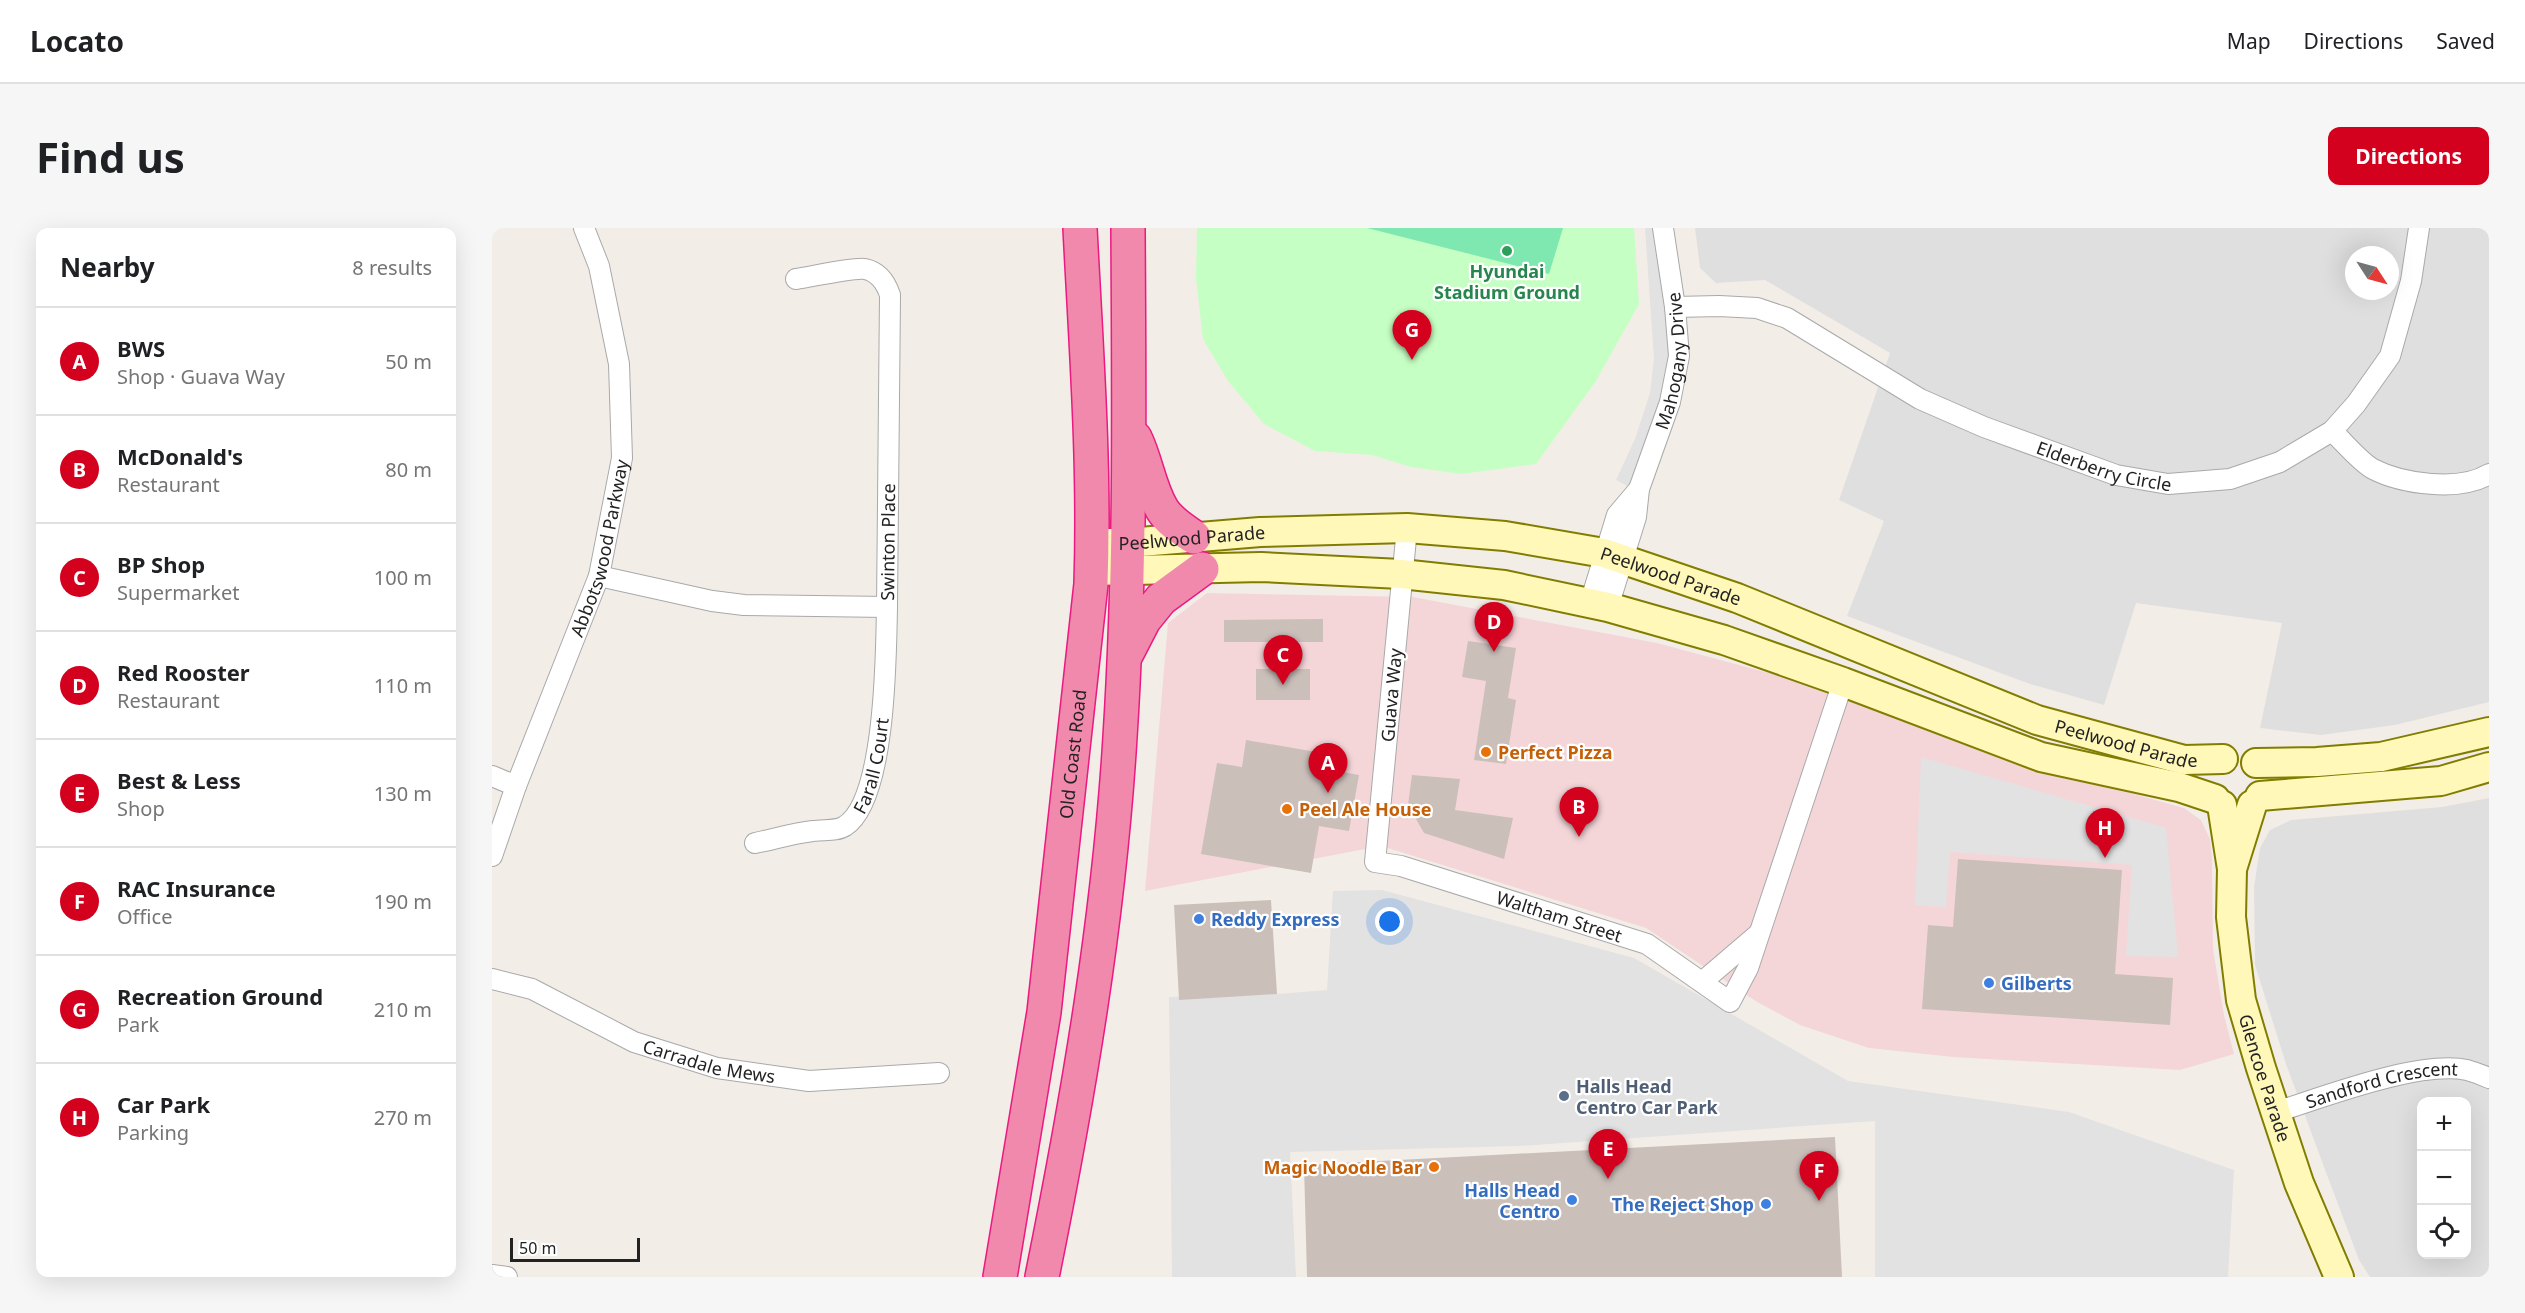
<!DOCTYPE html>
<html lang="en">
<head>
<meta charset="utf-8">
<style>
	:root { --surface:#fff; --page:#f6f6f6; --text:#202124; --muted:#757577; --line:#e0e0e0; --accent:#d3001e }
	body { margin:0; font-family:"Noto Sans",sans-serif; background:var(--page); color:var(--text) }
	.controls { position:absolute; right:18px; bottom:18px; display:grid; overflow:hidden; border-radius:12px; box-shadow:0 6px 24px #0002 }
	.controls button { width:54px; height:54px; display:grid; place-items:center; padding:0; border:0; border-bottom:2px solid var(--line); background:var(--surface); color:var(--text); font:30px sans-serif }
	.compass { position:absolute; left:1853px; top:18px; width:54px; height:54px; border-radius:50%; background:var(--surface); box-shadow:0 6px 24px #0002; rotate:126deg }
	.scale { position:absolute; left:18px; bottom:15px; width:130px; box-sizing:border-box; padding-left:6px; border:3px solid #222; border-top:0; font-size:16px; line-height:21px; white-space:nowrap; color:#222; -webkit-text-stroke:4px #fff; paint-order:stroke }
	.you { position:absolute; left:898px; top:694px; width:21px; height:21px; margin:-15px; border:4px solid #fff; border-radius:50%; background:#1a73e8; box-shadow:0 0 0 9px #1a73e833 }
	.badge { display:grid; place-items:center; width:39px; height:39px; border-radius:50%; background:var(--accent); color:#fff; font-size:20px; font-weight:700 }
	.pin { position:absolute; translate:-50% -50px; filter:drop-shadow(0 2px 3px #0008) }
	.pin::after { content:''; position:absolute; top:32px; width:21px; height:18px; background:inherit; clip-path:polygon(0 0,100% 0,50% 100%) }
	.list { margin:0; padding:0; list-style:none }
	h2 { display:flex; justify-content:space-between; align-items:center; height:78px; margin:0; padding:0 24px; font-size:26px }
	h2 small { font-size:20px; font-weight:400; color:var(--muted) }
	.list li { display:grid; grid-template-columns:39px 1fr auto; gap:18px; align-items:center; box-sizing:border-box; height:108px; padding:0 24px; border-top:2px solid var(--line) }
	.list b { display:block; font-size:22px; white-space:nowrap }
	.list p { margin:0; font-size:20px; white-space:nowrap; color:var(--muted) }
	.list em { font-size:20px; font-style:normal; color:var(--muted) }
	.icon { flex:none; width:33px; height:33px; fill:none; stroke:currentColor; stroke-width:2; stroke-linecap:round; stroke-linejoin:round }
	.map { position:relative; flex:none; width:1997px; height:1049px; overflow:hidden; border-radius:12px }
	header { display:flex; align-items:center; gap:36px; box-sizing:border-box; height:84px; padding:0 30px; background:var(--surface); border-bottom:2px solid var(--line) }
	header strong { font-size:28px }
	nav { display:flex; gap:33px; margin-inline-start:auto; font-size:21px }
	.intro { display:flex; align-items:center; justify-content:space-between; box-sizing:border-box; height:144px; padding:0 36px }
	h1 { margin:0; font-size:42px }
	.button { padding:15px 27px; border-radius:12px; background:var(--accent); color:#fff; font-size:21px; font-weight:700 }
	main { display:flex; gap:36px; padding:0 36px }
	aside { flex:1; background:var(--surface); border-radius:12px; box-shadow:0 6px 24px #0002 }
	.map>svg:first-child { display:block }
	.residential { fill:#e0dfdf; fill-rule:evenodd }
	.commercial { fill:#f4d6d9 }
	.park { fill:#c6ffc3 }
	.pitch { fill:#7fe8b0 }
	.parking { fill:#e2e2e2 }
	.building { fill:#cbbfba }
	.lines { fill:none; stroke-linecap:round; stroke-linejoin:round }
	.street-casing { stroke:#a9a9a9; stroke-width:22 }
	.secondary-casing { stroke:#817d00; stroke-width:32 }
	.highway-casing { stroke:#ec1980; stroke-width:36 }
	.street { stroke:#fff; stroke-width:20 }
	.secondary { stroke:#fff8b9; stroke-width:28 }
	.highway { stroke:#f089ab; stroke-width:33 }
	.leisure-dot { fill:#2e9e5b; stroke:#fff; stroke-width:2 }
	.food-dot { fill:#e8710a; stroke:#fff; stroke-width:2 }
	.shop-dot { fill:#3f7fe0; stroke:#fff; stroke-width:2 }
	.service-dot { fill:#5c6f8a; stroke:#fff; stroke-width:2 }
	.labels { text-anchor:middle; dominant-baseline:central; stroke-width:4.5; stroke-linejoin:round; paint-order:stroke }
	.leisure-label { font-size:18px; font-weight:bold; fill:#27864d; stroke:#fff }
	.street-label { font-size:18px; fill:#222; stroke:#fff }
	.food-label { font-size:18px; font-weight:bold; fill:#c56008; stroke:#fff; text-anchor:start }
	.shop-label { font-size:18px; font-weight:bold; fill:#366cbe; stroke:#fff; text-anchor:start }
	.service-label { font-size:18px; font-weight:bold; fill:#4e5e75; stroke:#fff; text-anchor:start }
</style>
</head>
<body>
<header>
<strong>Locato</strong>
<nav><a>Map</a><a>Directions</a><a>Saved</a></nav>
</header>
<div class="intro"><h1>Find us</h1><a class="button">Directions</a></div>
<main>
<aside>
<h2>Nearby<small>8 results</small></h2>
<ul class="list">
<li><span class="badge">A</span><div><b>BWS</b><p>Shop · Guava Way</p></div><em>50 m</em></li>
<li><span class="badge">B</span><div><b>McDonald's</b><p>Restaurant</p></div><em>80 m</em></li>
<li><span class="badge">C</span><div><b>BP Shop</b><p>Supermarket</p></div><em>100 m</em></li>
<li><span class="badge">D</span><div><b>Red Rooster</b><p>Restaurant</p></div><em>110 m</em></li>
<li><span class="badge">E</span><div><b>Best &amp; Less</b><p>Shop</p></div><em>130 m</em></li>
<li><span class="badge">F</span><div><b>RAC Insurance</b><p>Office</p></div><em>190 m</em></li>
<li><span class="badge">G</span><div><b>Recreation Ground</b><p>Park</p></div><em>210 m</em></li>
<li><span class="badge">H</span><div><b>Car Park</b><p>Parking</p></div><em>270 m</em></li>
</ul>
</aside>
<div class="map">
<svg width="1997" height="1049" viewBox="0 0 1997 1049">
	<rect width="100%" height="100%" fill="#f3ede8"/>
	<g class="residential">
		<path d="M1203,0H1997V474L1903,497L1829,507L1768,500L1790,395L1644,375L1612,477L1538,456L1355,388L1392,293L1347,272L1398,125L1273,52L1224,55L1208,40ZM1862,27H1898V63H1862Z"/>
		<path d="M1997,570V1049H1878L1867,1032L1832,939L1794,836L1763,737L1762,659L1768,620L1778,602L1799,592L1950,579ZM1930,874H1974V1026H1930Z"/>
	</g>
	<path class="commercial" d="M715,365L921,369L1165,415L1362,468L1595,553L1692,580L1709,592L1718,611L1720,631L1721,721L1732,787L1742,826L1688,842L1461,829L1377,820L1308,797L1265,774L1154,700L889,618L653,663L676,395Z"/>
	<path class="park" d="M705,0H1142L1147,76L1104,153L1044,236L969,246L919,239L880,227L823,223L772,196L736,153L711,111L704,50Z"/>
	<path class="pitch" d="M875,0H1071L1057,46Z"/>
	<g class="parking">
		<path d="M1153,0H1165L1178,120L1173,162L1163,202L1137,259L1124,252L1143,211L1158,165L1162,131Z"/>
		<path d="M1429,529L1674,600L1686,729L1634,728L1640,637L1458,624L1454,679L1423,677Z"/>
		<path d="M890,662L1142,730L1356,853L1577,884L1742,942L1736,1049H1383V893L1027,918L798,924L804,1049H680L677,769L785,766L835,762L841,663Z"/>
	</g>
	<g class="building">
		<path d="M831,391V414H732V392Z"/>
		<path d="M976,413L1024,420L1016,470L1024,472L1014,536L982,532L994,453L970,449Z"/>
		<rect x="764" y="441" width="54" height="31"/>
		<path d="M754,512L848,528L845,543L867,547L857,603L827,598L819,645L709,626L725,535L750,539Z"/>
		<path d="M920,547L968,551L963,582L1021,590L1012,631L932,605L916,577Z"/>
		<path d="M1466,631L1630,642L1623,746L1681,750L1678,797L1430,781L1436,697L1461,699Z"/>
		<path d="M779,672L785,766L687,772L682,677Z"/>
		<path d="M1343,909L1350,1049H815L812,937Z"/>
	</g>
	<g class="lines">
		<g class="street-casing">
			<g id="street">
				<path id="s1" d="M1183,79L1227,78L1265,80L1295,90L1428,171L1492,199L1624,247L1676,256L1738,251L1788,234L1840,203L1864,176L1898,128L1919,53L1927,0"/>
				<path d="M1840,203C1851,213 1868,234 1881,241C1910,256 1968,264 1997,246"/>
				<path id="s2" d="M915,300L883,634L909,638L1155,716L1238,774L1256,740L1351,454"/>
				<path id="s3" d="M107,348L220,373L252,377L395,379L398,67C394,55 387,44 373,41C362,39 318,49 304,51"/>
				<path d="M1098,375L1125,287L1147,261"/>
				<path id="s4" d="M1116,379L1144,289L1147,261L1178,174L1187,128L1183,79L1171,0"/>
				<path d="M0,548L24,558"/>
				<path id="s5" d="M263,615C283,611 302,605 321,603C331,601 344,604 353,598C394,572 394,425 395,379"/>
				<path id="s6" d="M0,628L24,558L107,348L130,230L127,136L107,38L92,0"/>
				<path id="s7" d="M0,751L40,761L142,814L225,840L317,853L447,845"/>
				<path d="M1210,754L1265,707"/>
				<path id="s8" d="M1784,884C1832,869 1927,832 1975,842C1982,844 1990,847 1997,850"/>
				<path d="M0,1047L15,1049"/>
			</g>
		</g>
		<g class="secondary-casing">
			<g id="secondary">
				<path id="s9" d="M601,315H636L768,304L915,300L1013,308L1112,325L1245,370L1545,492L1692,532L1731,531"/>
				<path d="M600,343L769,339L909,346L1012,357L1116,379L1232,412L1351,454L1549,529L1687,559L1723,571"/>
				<path d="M1764,535L1825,534L1889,529L1997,504"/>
				<path d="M1768,568L1949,553L1997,539"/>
				<path id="s10" d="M1730,577L1740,641L1739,689L1749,772L1769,840L1807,955L1847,1049"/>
				<path d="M1740,641L1760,577"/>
			</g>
		</g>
		<g class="highway-casing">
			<g id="highway">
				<path d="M643,210C654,232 657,259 670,281C677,293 690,301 702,309"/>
				<path d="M635,425L652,392L669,371L710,341"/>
				<path id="s11" d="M508,1049L552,784L599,356C603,237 594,118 588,0"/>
				<path d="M550,1049C586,871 617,691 628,509C639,339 637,170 636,0"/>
			</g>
		</g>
		<use href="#street" class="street"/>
		<use href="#secondary" class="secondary"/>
		<use href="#highway" class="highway"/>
	</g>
	<circle class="leisure-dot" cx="1015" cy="23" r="6"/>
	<g class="food-dot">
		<circle cx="994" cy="524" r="6"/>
		<circle cx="795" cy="581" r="6"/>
		<circle cx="942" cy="939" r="6"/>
	</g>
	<g class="shop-dot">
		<circle cx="707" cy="691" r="6"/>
		<circle cx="1497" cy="755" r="6"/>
		<circle cx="1080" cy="972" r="6"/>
		<circle cx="1274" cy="976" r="6"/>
	</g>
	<circle class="service-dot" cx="1072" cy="868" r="6"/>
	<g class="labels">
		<g class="leisure-label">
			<text x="1015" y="43">Hyundai<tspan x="1015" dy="21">Stadium Ground</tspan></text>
		</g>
		<g class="street-label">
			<text stroke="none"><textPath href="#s4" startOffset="256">Mahogany Drive</textPath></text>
			<text stroke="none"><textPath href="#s1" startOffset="466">Elderberry Circle</textPath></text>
			<text stroke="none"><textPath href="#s9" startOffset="99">Peelwood Parade</textPath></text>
			<text stroke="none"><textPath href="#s3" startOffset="356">Swinton Place</textPath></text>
			<text stroke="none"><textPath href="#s6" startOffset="327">Abbotswood Parkway</textPath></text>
			<text stroke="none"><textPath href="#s9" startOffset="584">Peelwood Parade</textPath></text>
			<text transform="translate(899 467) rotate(-85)">Guava Way</text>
			<text stroke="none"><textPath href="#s9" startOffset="1070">Peelwood Parade</textPath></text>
			<text stroke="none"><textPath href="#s11" startOffset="528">Old Coast Road</textPath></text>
			<text stroke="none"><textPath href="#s5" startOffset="160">Farall Court</textPath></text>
			<text stroke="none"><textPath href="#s2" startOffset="528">Waltham Street</textPath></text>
			<text stroke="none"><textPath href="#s7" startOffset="234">Carradale Mews</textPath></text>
			<text stroke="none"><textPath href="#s10" startOffset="278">Glencoe Parade</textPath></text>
			<text stroke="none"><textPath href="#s8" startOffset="110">Sandford Crescent</textPath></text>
		</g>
		<g class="food-label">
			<text x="1006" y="524">Perfect Pizza</text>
			<text x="807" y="581">Peel Ale House</text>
			<text x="930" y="939" text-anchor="end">Magic Noodle Bar</text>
		</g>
		<g class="shop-label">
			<text x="719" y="691">Reddy Express</text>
			<text x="1509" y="755">Gilberts</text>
			<text x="1068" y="962" text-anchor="end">Halls Head<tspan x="1068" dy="21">Centro</tspan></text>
			<text x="1262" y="976" text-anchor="end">The Reject Shop</text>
		</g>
		<g class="service-label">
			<text x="1084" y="858">Halls Head<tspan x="1084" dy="21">Centro Car Park</tspan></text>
		</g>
	</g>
</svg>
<div class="controls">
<button>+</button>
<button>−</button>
<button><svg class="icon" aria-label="locate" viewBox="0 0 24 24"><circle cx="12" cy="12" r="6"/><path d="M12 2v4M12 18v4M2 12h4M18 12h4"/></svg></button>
</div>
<svg class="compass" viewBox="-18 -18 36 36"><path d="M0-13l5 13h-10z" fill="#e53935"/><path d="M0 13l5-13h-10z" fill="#757577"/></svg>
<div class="scale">50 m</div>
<div class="you"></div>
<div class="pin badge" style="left:836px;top:565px">A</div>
<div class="pin badge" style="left:1087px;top:609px">B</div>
<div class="pin badge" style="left:791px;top:457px">C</div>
<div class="pin badge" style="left:1002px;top:424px">D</div>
<div class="pin badge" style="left:1116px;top:951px">E</div>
<div class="pin badge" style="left:1327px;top:973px">F</div>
<div class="pin badge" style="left:920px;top:132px">G</div>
<div class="pin badge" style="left:1613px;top:630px">H</div>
</div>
</main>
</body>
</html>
